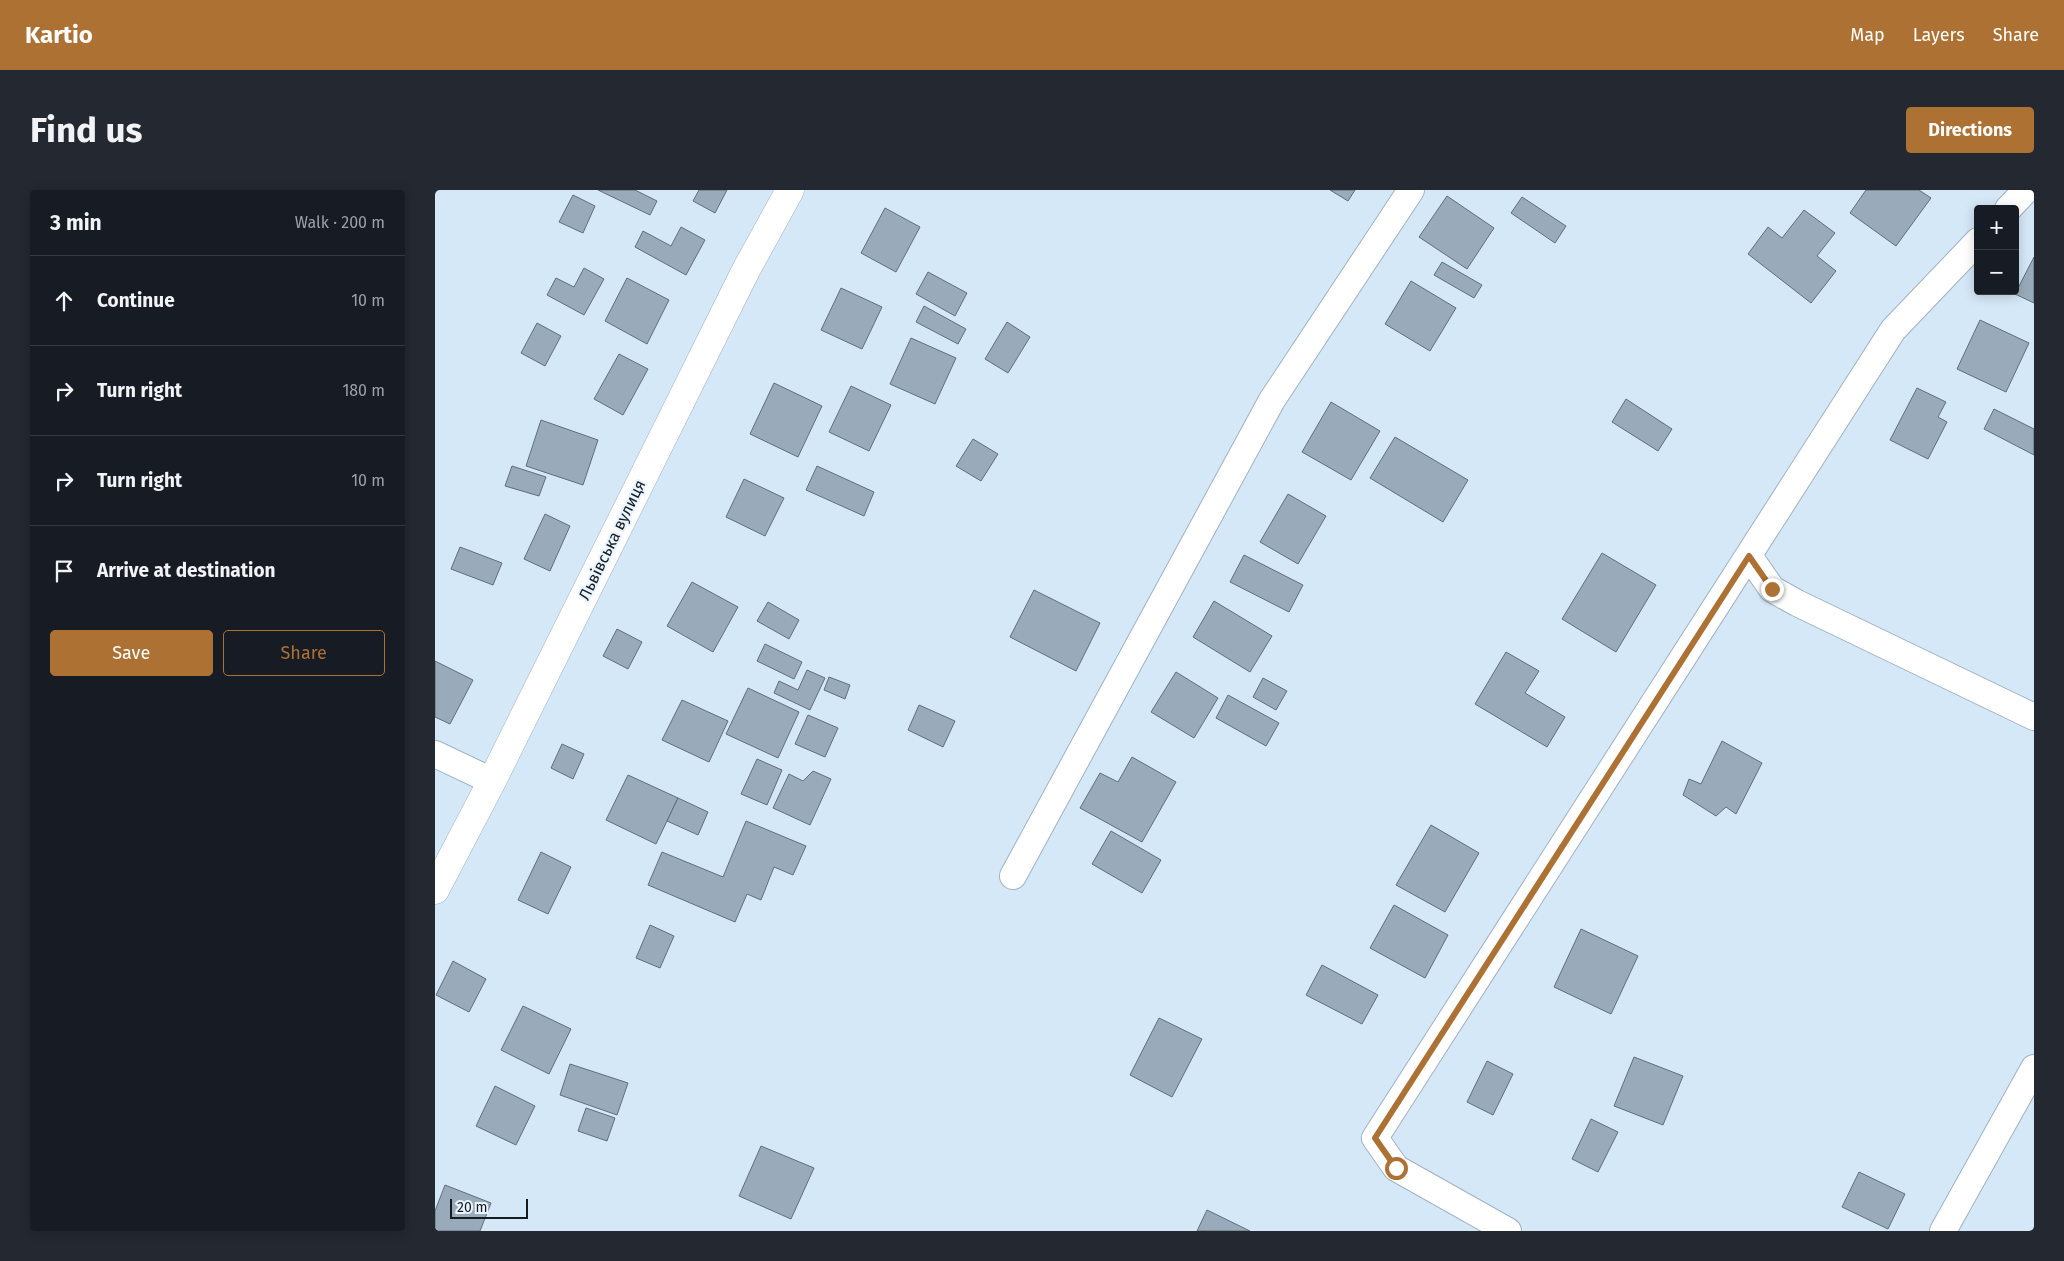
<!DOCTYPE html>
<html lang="en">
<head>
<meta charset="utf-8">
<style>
	:root { --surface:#171b24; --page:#242831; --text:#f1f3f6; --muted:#9ea1a6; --line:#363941; --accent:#ac7133 }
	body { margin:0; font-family:"Fira Sans",sans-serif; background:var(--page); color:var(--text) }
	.controls { position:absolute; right:15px; top:15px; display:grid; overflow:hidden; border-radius:5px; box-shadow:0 2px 12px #0003 }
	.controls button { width:45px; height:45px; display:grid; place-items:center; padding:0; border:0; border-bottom:1px solid var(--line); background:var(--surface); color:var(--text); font:25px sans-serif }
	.scale { position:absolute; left:15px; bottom:12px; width:78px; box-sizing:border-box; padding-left:5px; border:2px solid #151c21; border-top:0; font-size:14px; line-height:18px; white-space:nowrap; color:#151c21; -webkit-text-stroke:4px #e9f4fe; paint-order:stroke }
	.stop { position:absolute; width:15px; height:15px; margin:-11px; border:4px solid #ac7133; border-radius:50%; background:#fff }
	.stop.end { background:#ac7133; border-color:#fff; box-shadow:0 1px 5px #0008 }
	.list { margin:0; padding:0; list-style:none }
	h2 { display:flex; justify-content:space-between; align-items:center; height:65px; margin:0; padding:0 20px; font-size:21px }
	h2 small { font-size:16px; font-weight:400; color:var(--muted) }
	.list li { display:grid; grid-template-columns:32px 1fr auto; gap:15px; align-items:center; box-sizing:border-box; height:90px; padding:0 20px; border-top:1px solid var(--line) }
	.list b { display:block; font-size:19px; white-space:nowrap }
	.list em { font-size:16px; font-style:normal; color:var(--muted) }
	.actions { display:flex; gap:10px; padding:15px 20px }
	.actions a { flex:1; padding:11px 0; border:1px solid var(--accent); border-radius:5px; text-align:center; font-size:18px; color:var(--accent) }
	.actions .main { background:var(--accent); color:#fff }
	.icon { flex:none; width:28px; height:28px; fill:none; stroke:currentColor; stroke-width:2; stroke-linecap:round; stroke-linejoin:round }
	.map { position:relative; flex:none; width:1599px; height:1041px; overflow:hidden; border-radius:5px }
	header { display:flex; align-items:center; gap:30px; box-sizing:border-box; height:70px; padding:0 25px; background:var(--accent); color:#fff }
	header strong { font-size:24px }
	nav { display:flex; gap:28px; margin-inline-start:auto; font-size:18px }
	.intro { display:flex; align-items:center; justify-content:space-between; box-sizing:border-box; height:120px; padding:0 30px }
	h1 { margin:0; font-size:35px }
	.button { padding:12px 22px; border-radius:5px; background:var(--accent); color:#fff; font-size:18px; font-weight:700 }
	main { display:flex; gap:30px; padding:0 30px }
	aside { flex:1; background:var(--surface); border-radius:5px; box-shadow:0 2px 12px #0003 }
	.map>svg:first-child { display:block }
	.building { fill:#99abba; stroke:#5e6f7c }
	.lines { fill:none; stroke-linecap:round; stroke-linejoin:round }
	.minor-casing { stroke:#a0b2c1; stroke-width:28 }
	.secondary-casing { stroke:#a0b2c1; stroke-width:29 }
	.minor { stroke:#fff; stroke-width:26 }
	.secondary { stroke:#fff; stroke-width:28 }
	.route { stroke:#ac7133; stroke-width:6 }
	.labels { text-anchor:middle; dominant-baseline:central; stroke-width:4; stroke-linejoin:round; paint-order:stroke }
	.street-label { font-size:16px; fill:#151c21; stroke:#e9f4fe }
</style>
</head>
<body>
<header>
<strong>Kartio</strong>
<nav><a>Map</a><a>Layers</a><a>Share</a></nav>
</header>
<div class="intro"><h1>Find us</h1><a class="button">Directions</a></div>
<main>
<aside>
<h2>3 min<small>Walk · 200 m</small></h2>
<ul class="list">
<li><svg class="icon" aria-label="ahead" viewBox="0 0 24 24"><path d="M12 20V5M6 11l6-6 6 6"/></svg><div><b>Continue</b></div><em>10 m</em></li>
<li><svg class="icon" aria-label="right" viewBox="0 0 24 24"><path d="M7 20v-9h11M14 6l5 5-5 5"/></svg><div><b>Turn right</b></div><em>180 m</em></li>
<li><svg class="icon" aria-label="right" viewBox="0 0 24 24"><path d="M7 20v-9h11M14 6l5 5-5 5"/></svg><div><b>Turn right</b></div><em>10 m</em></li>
<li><svg class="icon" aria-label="arrive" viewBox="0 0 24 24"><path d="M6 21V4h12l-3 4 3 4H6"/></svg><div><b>Arrive at destination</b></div></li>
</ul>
<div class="actions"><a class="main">Save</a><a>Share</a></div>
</aside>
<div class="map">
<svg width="1599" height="1041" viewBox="0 0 1599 1041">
	<rect width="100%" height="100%" fill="#d5e8f7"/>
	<g class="building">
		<path d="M163,0H200L222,11L215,25Z"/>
		<path d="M264,0H292L280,23L258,11Z"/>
		<path d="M895,0H920L913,11Z"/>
		<path d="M1431,0H1484L1496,8L1461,56L1415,23Z"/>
		<path d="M138,5L160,16L148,43L124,32Z"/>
		<path d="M1012,6L1059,38L1032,79L984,47Z"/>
		<path d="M1087,7L1131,36L1120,53L1076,23Z"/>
		<path d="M450,18L485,37L461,82L426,63Z"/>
		<path d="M1369,20L1400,43L1382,66L1401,81L1376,113L1313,64L1333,37L1347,48Z"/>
		<path d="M246,37L270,50L251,85L200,57L208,41L236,56Z"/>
		<path d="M1599,67V113L1580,104Z"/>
		<path d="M1007,72L1047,95L1039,108L999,85Z"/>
		<path d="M149,78L169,89L149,125L112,105L121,88L139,97Z"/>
		<path d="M493,82L532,103L520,126L481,104Z"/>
		<path d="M192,88L234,110L212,154L170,131Z"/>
		<path d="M976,91L1021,118L995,161L950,134Z"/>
		<path d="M406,98L447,117L427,159L386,140Z"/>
		<path d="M489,116L531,139L523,154L481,132Z"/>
		<path d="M1545,130L1594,153L1571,202L1522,179Z"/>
		<path d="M572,132L595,147L573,183L550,169Z"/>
		<path d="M102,133L126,146L110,176L86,163Z"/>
		<path d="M476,148L521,168L500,214L455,194Z"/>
		<path d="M184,164L213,179L188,225L159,209Z"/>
		<path d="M339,193L387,216L363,267L315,244Z"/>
		<path d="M416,196L456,215L434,261L394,242Z"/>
		<path d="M1482,198L1511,212L1503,227L1512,232L1493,269L1455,250Z"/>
		<path d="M1191,209L1237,239L1223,261L1177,232Z"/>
		<path d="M896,212L945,241L916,290L867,262Z"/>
		<path d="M1559,219L1599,239V265L1549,239Z"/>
		<path d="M106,230L163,250L148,295L91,276Z"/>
		<path d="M960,247L1033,290L1008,332L935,288Z"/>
		<path d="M538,249L563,264L546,291L521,276Z"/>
		<path d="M77,276L111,287L104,306L70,296Z"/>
		<path d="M382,276L439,302L429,326L371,300Z"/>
		<path d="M309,289L349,308L330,346L291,327Z"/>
		<path d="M853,304L891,326L863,374L825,352Z"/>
		<path d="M110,324L135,336L115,381L89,369Z"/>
		<path d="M25,357L67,373L58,395L16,379Z"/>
		<path d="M1167,363L1221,395L1181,462L1127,429Z"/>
		<path d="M809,365L868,395L854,422L795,392Z"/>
		<path d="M257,392L303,417L278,462L232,436Z"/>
		<path d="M599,400L665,433L641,481L575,447Z"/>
		<path d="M779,411L837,446L815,482L758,447Z"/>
		<path d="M333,412L364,430L354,449L322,431Z"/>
		<path d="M182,439L207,452L193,479L168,466Z"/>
		<path d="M330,454L367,472L359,489L322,471Z"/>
		<path d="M1071,462L1104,481L1090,503L1130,527L1112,557L1040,514Z"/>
		<path d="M0,471L38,490L15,534L0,527Z"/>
		<path d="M372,480L390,488L375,520L339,503L344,491L363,500Z"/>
		<path d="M741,482L783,508L759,548L716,522Z"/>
		<path d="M394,487L415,495L410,509L389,500Z"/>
		<path d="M828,488L852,501L841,520L818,507Z"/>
		<path d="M313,498L364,522L343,568L291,544Z"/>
		<path d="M793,505L844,533L831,556L781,528Z"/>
		<path d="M247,510L293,531L274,572L227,550Z"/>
		<path d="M484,515L520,531L508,557L473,540Z"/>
		<path d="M373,525L403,538L390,567L360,554Z"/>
		<path d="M1287,551L1327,573L1301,624L1291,617L1281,626L1248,605L1254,589L1266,594Z"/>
		<path d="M127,554L149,564L138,589L116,578Z"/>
		<path d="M697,567L741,592L707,652L645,618L665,583L683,592Z"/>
		<path d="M322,569L347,580L332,615L306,604Z"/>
		<path d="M378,581L396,589L375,635L338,618L354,584L368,591Z"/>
		<path d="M193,585L243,608L221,654L171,630Z"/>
		<path d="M243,608L273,622L263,645L232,631Z"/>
		<path d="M311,631L371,656L358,685L339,677L326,710L312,704L300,732L213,695L227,662L288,687Z"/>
		<path d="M996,635L1044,663L1010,722L961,695Z"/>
		<path d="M676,641L726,670L707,703L657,674Z"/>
		<path d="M106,662L136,677L113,724L83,710Z"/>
		<path d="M959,715L1013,745L990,788L935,758Z"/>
		<path d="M215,735L239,746L225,778L201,768Z"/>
		<path d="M1146,739L1203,766L1176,824L1119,797Z"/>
		<path d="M18,771L51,789L34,822L1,805Z"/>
		<path d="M887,775L943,805L927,834L871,805Z"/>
		<path d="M88,816L136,839L114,884L66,860Z"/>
		<path d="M724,828L767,849L737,907L695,885Z"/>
		<path d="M1199,867L1248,886L1228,935L1179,916Z"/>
		<path d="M1052,871L1078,884L1058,925L1032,912Z"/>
		<path d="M135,874L193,893L182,925L125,905Z"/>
		<path d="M60,896L100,916L81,955L41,936Z"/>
		<path d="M151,918L180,928L172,951L143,941Z"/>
		<path d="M1156,929L1183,942L1163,982L1137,969Z"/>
		<path d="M326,956L379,978L356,1029L304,1006Z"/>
		<path d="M1424,982L1470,1004L1453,1039L1407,1017Z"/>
		<path d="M10,995L56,1013L45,1041H0V1021Z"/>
		<path d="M772,1020L815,1041H762Z"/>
	</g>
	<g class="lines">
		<g class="minor-casing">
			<g id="minor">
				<path d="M1573,19L1591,0"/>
				<path d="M1314,366L1337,399L1362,413L1599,527"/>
				<path d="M0,564L57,591"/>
				<path d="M578,686L837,210L976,0"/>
				<path d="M1073,1041L961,978L940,948L1458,140L1543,51"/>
				<path d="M1508,1041L1599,878"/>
			</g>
		</g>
		<g class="secondary-casing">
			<path id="secondary" d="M0,700L57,591L311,80L355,0"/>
		</g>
		<use href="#minor" class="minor"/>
		<use href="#secondary" class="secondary"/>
	</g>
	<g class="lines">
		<path class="route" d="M961,978L940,948L1314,366L1337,399"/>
	</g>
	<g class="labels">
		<g class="street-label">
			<text transform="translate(177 350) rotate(-64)">Львівська вулиця</text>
		</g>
	</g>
</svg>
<div class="controls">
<button>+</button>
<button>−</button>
</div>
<div class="scale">20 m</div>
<div class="stop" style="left:961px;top:978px"></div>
<div class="stop end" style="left:1337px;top:399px"></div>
</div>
</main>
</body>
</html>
